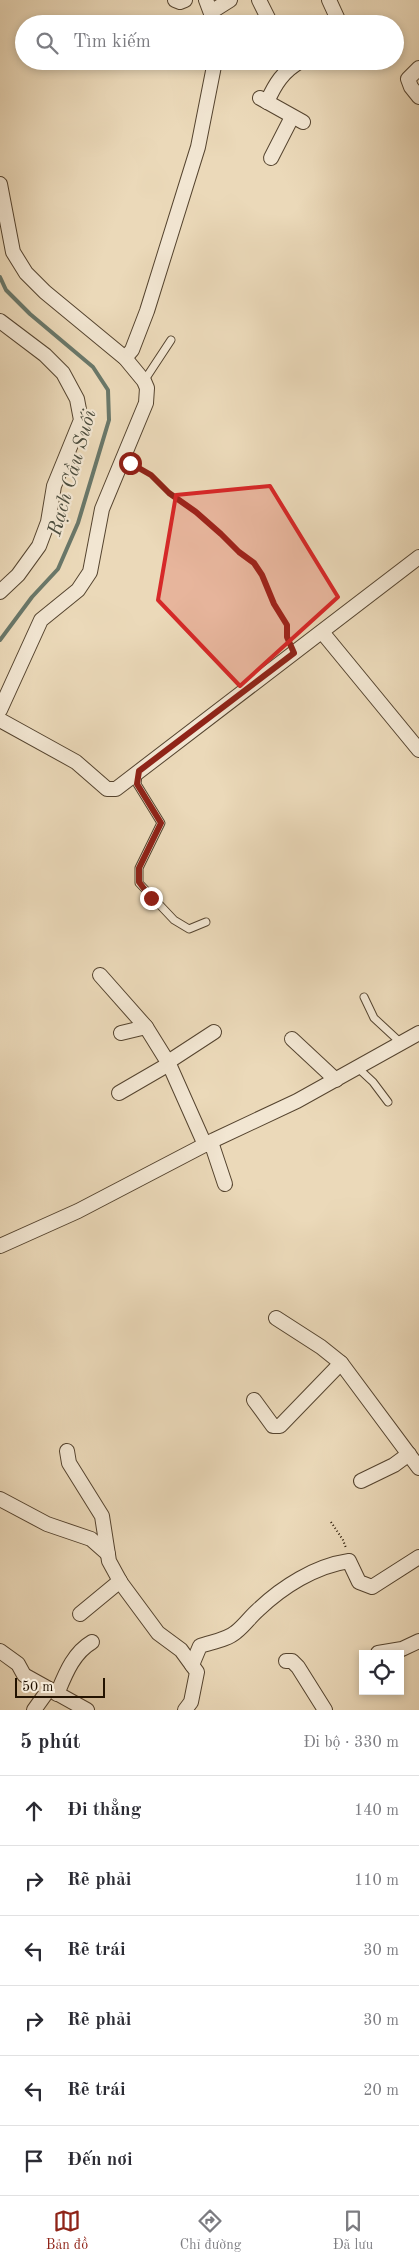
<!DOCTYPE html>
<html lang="vi">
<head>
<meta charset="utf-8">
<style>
	:root { --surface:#fff; --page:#f7f7f7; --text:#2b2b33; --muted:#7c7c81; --line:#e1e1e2; --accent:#8f2418 }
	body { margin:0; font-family:"Old Standard TT",serif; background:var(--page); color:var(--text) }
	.controls { position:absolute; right:15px; bottom:15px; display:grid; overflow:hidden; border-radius:0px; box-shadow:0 2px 8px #0003 }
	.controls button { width:45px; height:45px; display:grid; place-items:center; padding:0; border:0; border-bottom:1px solid var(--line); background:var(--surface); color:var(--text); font:25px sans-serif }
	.scale { position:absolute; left:15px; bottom:12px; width:90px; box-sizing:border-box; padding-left:5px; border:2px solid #231301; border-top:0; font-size:14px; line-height:18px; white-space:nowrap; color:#231301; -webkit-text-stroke:4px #f2e6d2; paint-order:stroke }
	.stop { position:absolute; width:15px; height:15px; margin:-11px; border:4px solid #8f2418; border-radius:50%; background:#fff }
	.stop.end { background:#8f2418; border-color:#fff; box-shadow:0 1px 5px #0008 }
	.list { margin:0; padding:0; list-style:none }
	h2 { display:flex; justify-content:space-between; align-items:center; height:65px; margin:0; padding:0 20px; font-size:21px }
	h2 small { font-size:16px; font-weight:400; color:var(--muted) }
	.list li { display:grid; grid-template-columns:32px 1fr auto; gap:15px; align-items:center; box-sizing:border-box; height:70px; padding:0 20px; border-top:1px solid var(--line) }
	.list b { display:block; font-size:19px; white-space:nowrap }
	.list em { font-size:16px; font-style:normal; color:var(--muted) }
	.icon { flex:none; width:28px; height:28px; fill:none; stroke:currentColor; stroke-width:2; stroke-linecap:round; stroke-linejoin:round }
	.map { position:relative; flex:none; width:419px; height:1710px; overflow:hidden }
	.search { position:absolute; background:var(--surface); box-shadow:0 2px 8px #0003; left:15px; right:15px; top:15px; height:55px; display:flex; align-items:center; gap:12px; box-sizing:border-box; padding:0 18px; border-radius:28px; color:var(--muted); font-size:19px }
	.sheet { height:485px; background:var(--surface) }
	nav { display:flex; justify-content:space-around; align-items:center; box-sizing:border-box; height:70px; border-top:1px solid var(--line); background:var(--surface); font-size:14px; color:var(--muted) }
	nav a { display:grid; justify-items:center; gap:2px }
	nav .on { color:var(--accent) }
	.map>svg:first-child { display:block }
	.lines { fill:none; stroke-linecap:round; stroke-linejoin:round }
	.stream { stroke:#697769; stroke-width:4 }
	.service-casing { stroke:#55442f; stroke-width:9 }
	.minor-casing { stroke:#55442f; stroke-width:16 }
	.path { stroke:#231301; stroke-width:2; stroke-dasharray:1 2.5; stroke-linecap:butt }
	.service { stroke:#f2e6d2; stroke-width:7 }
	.minor { stroke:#f2e6d2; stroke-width:14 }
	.route { stroke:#8f2418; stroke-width:6 }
	.marked { fill:#d62828; fill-opacity:0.2; stroke:#d62828; stroke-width:4; stroke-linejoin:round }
	.labels { text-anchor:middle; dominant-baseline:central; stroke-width:4.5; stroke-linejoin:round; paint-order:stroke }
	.water-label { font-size:20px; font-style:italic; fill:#4c4d3e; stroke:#f2e6d2 }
</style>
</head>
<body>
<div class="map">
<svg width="419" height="1710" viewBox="0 0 419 1710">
	<rect width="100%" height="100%" fill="#ebd9b9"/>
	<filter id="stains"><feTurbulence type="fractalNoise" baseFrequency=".004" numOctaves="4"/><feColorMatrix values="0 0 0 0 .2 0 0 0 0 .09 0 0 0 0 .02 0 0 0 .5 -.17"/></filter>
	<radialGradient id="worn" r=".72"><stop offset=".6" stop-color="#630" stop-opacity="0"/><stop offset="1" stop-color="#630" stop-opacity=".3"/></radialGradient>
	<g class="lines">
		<path class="stream" d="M0,277L6,290L30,314L93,367L108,390L109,420L78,523L58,569L32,597L0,640"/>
		<g class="service-casing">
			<g id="service">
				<path d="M144,381L171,340"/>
				<path d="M138,774L137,784L161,823L139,868V883L174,920L189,929L206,922"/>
				<path d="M364,997L374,1018L401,1043"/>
				<path d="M358,1068L373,1082L388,1102"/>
			</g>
		</g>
		<g class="minor-casing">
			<g id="minor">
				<path d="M175,0L180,2L185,0"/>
				<path d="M206,0L215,24"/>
				<path d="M259,0L271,24"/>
				<path d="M329,0L340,24"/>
				<path d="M211,12L230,0"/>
				<path d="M419,68L408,79L411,87L419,97"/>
				<path d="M260,98L303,122"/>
				<path d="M267,102C275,84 283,71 301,61"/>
				<path d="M271,158L292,117"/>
				<path d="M0,184L13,252L26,273L45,292L125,358L144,381L147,388L146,403L102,509L90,572L78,590L41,620L0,710"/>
				<path d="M0,321L45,355L63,373L77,399L81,420L54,486L48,522L39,546L18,575L0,592"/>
				<path d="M125,358L132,350L147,311L198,147L215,61"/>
				<path d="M322,632L419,750"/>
				<path d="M0,720L76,762L107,789H116L419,557"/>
				<path d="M100,975L146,1027"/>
				<path d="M121,1033L146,1027L169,1064L205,1145"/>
				<path d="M292,1039L336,1080"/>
				<path d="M168,1062L214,1032"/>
				<path d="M119,1093L169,1064"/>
				<path d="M211,1142L225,1184"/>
				<path d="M0,1246L78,1211L214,1140L297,1101L419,1033"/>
				<path d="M276,1318L321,1347L341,1363L419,1468"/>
				<path d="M254,1400L273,1426H280L341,1363"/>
				<path d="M67,1451L69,1463L102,1516L109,1561L121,1583L158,1633L181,1650L197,1672L191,1702L185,1710"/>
				<path d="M361,1481L394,1465L409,1454"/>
				<path d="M0,1499L47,1524L91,1539L108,1554"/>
				<path d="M80,1614L120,1581"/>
				<path d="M0,1651L18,1664L24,1675L87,1710"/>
				<path d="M378,1653L402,1649L419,1641"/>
				<path d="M286,1661H292L298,1667L325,1710"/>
				<path d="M192,1665L200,1646C211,1642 227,1640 236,1632C244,1626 250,1617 258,1610C282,1587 315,1566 349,1561L359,1582L372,1587L419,1557"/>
				<path d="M57,1694C65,1675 73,1653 92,1642"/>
				<path d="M34,1710L49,1689"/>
			</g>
		</g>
		<g class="path">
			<path d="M134,466L151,475L169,493L196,513L221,534L239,552L254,563L262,575L274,604L287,625L289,642"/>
			<path d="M331,1522L343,1540L346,1548"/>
		</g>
		<use href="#service" class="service"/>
		<use href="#minor" class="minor"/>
	</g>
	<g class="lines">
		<path class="route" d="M130,463L151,475L169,493L196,512L221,534L239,552L254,563L262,575L274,604L287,625V637L294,653L139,771L137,784L161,823L139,868V882L151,898"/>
	</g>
	<path class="marked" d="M270,486L338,597L240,686L158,600L176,495Z"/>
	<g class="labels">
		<g class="water-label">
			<text transform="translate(73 473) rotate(-74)">Rạch Cầu Suối</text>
		</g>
	</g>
	<rect width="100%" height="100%" filter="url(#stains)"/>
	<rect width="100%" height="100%" fill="url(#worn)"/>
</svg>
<div class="controls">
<button><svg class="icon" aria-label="locate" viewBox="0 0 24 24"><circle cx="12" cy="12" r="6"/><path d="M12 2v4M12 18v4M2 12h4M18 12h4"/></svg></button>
</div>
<div class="scale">50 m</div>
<div class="stop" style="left:130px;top:463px"></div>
<div class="stop end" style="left:151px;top:898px"></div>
<div class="search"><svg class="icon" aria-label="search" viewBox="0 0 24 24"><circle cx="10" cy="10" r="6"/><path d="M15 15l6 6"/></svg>Tìm kiếm</div>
</div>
<section class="sheet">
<h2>5 phút<small>Đi bộ · 330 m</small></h2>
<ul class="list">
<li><svg class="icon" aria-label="ahead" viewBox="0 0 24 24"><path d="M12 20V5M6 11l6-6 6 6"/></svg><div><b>Đi thẳng</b></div><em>140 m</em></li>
<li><svg class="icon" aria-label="right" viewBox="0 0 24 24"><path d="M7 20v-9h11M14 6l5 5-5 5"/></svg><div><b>Rẽ phải</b></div><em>110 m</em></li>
<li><svg class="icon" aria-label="left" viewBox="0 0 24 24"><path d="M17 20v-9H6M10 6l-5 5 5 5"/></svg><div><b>Rẽ trái</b></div><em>30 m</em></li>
<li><svg class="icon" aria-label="right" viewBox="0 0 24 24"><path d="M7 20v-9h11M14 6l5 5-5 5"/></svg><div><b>Rẽ phải</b></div><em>30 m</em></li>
<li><svg class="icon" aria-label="left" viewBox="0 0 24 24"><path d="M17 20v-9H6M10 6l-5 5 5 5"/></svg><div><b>Rẽ trái</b></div><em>20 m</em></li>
<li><svg class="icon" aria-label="arrive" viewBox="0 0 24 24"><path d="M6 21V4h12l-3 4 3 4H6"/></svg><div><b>Đến nơi</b></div></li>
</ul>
</section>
<nav>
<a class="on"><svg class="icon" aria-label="map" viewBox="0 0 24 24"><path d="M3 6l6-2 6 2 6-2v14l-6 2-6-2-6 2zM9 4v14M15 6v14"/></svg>Bản đồ</a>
<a><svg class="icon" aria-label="directions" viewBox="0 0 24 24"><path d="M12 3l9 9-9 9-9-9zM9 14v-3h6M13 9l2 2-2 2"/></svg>Chỉ đường</a>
<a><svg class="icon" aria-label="saved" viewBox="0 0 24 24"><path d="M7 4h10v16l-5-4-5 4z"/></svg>Đã lưu</a>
</nav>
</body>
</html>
